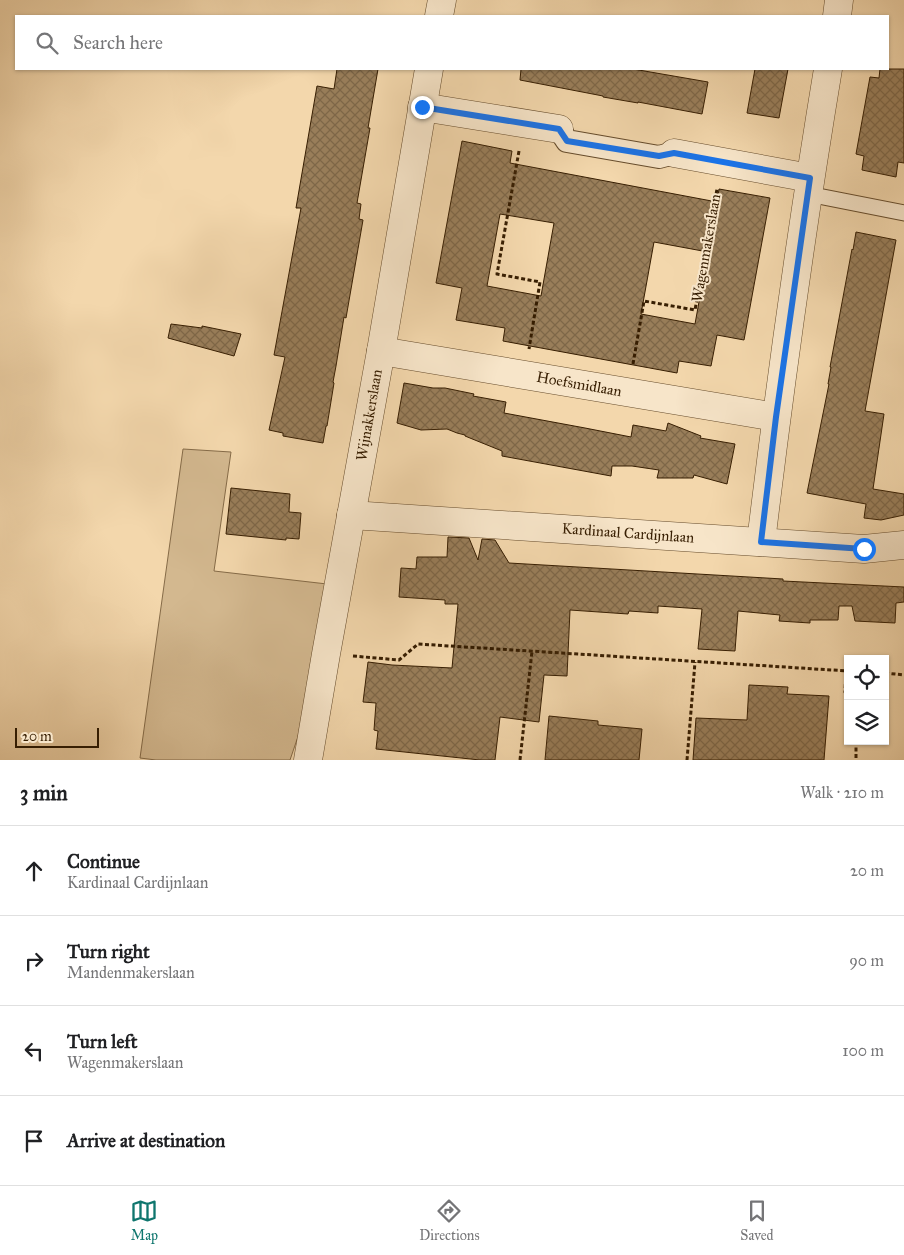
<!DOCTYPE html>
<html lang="en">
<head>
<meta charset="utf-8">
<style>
	:root { --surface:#fff; --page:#f6f6f6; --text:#202124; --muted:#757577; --line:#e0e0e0; --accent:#0f766e }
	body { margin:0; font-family:"IM FELL Great Primer",serif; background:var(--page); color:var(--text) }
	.controls { position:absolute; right:15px; bottom:15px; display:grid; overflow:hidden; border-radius:0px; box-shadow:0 1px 4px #0004 }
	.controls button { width:45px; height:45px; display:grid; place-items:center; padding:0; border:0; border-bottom:1px solid var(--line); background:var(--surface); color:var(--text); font:25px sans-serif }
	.scale { position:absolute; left:15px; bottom:12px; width:84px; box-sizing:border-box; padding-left:5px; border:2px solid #371e02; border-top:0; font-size:14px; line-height:18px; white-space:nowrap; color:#371e02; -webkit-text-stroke:4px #f7e5c9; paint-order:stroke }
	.stop { position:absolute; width:15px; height:15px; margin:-11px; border:4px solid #1a73e8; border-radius:50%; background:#fff }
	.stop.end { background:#1a73e8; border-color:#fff; box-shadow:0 1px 5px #0008 }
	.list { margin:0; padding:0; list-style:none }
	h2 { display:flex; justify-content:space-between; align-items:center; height:65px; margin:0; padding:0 20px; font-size:21px }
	h2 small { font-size:16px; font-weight:400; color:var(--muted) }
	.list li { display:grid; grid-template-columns:32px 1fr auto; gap:15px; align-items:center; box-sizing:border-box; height:90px; padding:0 20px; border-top:1px solid var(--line) }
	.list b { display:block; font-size:19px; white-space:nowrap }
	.list p { margin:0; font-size:16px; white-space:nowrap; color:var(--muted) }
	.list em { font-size:16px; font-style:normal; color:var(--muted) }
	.icon { flex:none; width:28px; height:28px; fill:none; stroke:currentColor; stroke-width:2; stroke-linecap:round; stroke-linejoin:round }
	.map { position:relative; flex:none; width:904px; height:760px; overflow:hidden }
	.search { position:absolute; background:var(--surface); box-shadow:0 1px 4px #0004; left:15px; right:15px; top:15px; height:55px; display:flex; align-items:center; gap:12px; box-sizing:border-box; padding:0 18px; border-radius:0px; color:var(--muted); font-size:19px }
	.sheet { height:425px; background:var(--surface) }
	nav { display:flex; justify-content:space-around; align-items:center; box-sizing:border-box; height:70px; border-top:1px solid var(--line); background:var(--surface); font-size:14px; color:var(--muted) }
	nav a { display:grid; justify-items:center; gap:2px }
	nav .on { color:var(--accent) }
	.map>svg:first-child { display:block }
	.grass { fill:#d3b88f; stroke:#856b48 }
	.building { fill:url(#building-cross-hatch); stroke:#371e02; fill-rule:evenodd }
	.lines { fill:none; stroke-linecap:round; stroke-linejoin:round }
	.service-casing { stroke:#664c2c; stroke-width:17 }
	.pedestrian-casing { stroke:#664c2c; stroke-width:24 }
	.minor-casing { stroke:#664c2c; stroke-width:29 }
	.path { stroke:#371e02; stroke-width:3; stroke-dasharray:4 2.5; stroke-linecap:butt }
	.service { stroke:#f7e5c9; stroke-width:15 }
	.pedestrian { stroke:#f7e5c9; stroke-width:22 }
	.minor { stroke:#f7e5c9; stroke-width:28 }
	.route { stroke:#1a73e8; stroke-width:6 }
	.labels { text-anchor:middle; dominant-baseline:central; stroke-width:4; stroke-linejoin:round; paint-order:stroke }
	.street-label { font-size:15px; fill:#371e02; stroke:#f7e5c9 }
</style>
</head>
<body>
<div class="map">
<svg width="904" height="760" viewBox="0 0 904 760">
	<defs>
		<pattern id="building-cross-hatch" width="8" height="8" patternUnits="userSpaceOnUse" patternTransform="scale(1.25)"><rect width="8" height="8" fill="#997e5a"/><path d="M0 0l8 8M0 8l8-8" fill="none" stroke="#7e6748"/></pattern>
	</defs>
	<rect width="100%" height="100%" fill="#f3d7ac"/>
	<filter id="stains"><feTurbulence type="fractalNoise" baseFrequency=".004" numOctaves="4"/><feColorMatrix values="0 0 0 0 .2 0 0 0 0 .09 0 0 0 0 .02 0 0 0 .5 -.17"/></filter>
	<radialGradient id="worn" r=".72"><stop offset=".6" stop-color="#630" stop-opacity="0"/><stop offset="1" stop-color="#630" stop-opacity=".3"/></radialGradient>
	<path class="grass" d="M183,449L231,452L214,571L327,584L306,713L290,760H156L140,758Z"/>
	<g class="building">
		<path d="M337,69H378L368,128H370L357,203L361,204L359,219L363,220L346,318L344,317L336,366L333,382L334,383L327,426H326L323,443L283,436V433L269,430L285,357L274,355L301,208H296L317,86L334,89Z"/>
		<path d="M521,69H633L708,82L702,114L638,102V103L603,97V96L520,80Z"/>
		<path d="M755,69H788L779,118L747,113Z"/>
		<path d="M880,69H904V163L898,162L896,177L862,170L864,156L856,154L870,77L879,78Z"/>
		<path d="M462,141L512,151L510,163L717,202L719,189L770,198L744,340L717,335L711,366L679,361L677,373L503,341L505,328L456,320L462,288L436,283ZM500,214L554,223L541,296L487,286ZM654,242L708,252L695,324L641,314Z"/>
		<path d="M856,232L896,240L865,411L884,414L873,489L904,494V515L881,520L864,518L866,504L807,493L829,384H828L831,367H830L852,249L853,250Z"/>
		<path d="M171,324L202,328V326L241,334L234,356L168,338Z"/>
		<path d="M404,383L433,388H445L474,394L473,396L506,402L504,413L585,428L631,437L633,425L666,431L668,423L701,436L700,438L735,444L727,484L694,475L693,478H657L659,470L632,466H612L611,476L502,456V451L465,436V435L457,433L447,429L421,430L397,423Z"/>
		<path d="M231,488L290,494L289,512L301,513L299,539L286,538V540L226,534Z"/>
		<path d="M448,537L469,538L478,560L482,539L495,540L509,563L783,579V581L904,587V602L896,603L895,623L855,621L852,606H839L838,620H810V623L779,621L780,615L738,611L735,651L698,649L702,609L658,606V613L629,611L628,614L570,610L567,676L544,675L539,722L500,717L495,760H480L376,749L378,731L374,730L376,703L363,702L368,662L392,665L452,668L458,604H445V600L399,597L401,568L416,569L417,557H447Z"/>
		<path d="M749,685L788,687L787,694L829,696L824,760H693L696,718L747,720Z"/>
		<path d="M549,716L598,721V725L642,729L639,760H545Z"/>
	</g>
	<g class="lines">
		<g class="service-casing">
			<path id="service" d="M808,194L904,213"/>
		</g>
		<g class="pedestrian-casing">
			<path id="pedestrian" d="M559,129L567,141L659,157L674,153"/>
		</g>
		<g class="minor-casing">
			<g id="minor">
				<path d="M439,16L442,0"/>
				<path d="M837,16L839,0"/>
				<path d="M422,107L559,129"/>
				<path d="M674,153L810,178"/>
				<path d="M381,351L776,417"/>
				<path d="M351,515L864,549L904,545"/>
				<path d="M761,542C780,384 802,226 828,69"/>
				<path d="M308,760L326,654L381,351L429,69"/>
			</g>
		</g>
		<g class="path">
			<path d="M519,151L497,274L540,282L529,349"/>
			<path d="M633,364L644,301L695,310L717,189"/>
			<path d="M353,656L399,660L418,644L848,671"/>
			<path d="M846,671L845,692L848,693"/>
			<path d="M885,673L904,675"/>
			<path d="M856,741V760"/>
			<path d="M520,760L532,651"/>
			<path d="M687,760L695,662"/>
		</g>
		<use href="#service" class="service"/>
		<use href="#pedestrian" class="pedestrian"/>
		<use href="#minor" class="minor"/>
	</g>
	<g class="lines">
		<path class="route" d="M422,107L559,129L567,141L659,156L674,153L810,178L776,417L761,542L864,549"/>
	</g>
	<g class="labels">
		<g class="street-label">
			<text transform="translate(706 248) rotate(-80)">Wagenmakerslaan</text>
			<text transform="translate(579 384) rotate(10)">Hoefsmidlaan</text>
			<text transform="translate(369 415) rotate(-80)">Wijnakkerslaan</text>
			<text transform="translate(628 533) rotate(4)">Kardinaal Cardijnlaan</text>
		</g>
	</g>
	<rect width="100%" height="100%" filter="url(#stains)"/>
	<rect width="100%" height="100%" fill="url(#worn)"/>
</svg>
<div class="controls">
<button><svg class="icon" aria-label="locate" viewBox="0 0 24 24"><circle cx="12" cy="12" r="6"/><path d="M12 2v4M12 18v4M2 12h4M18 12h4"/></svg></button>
<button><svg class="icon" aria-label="layers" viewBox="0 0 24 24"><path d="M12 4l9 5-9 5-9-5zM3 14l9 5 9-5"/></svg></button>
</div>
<div class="scale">20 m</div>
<div class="stop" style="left:864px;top:549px"></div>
<div class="stop end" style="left:422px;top:107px"></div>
<div class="search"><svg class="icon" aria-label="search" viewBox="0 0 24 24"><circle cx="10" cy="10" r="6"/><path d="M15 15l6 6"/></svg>Search here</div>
</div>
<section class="sheet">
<h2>3 min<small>Walk · 210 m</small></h2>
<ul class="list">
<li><svg class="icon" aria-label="ahead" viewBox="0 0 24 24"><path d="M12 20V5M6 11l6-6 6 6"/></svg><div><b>Continue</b><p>Kardinaal Cardijnlaan</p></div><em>20 m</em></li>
<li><svg class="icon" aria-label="right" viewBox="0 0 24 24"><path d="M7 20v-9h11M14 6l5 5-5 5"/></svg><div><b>Turn right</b><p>Mandenmakerslaan</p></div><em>90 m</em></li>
<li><svg class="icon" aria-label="left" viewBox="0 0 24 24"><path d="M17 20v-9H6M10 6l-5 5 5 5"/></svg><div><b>Turn left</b><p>Wagenmakerslaan</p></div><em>100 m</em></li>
<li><svg class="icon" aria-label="arrive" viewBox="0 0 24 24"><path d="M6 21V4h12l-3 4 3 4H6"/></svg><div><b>Arrive at destination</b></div></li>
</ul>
</section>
<nav>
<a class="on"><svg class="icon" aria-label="map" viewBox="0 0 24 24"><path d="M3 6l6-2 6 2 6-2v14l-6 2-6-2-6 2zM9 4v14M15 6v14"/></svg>Map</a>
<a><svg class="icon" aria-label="directions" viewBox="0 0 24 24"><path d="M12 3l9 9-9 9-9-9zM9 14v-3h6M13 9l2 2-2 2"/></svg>Directions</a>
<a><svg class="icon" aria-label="saved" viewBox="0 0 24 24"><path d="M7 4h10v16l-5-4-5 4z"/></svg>Saved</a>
</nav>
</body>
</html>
